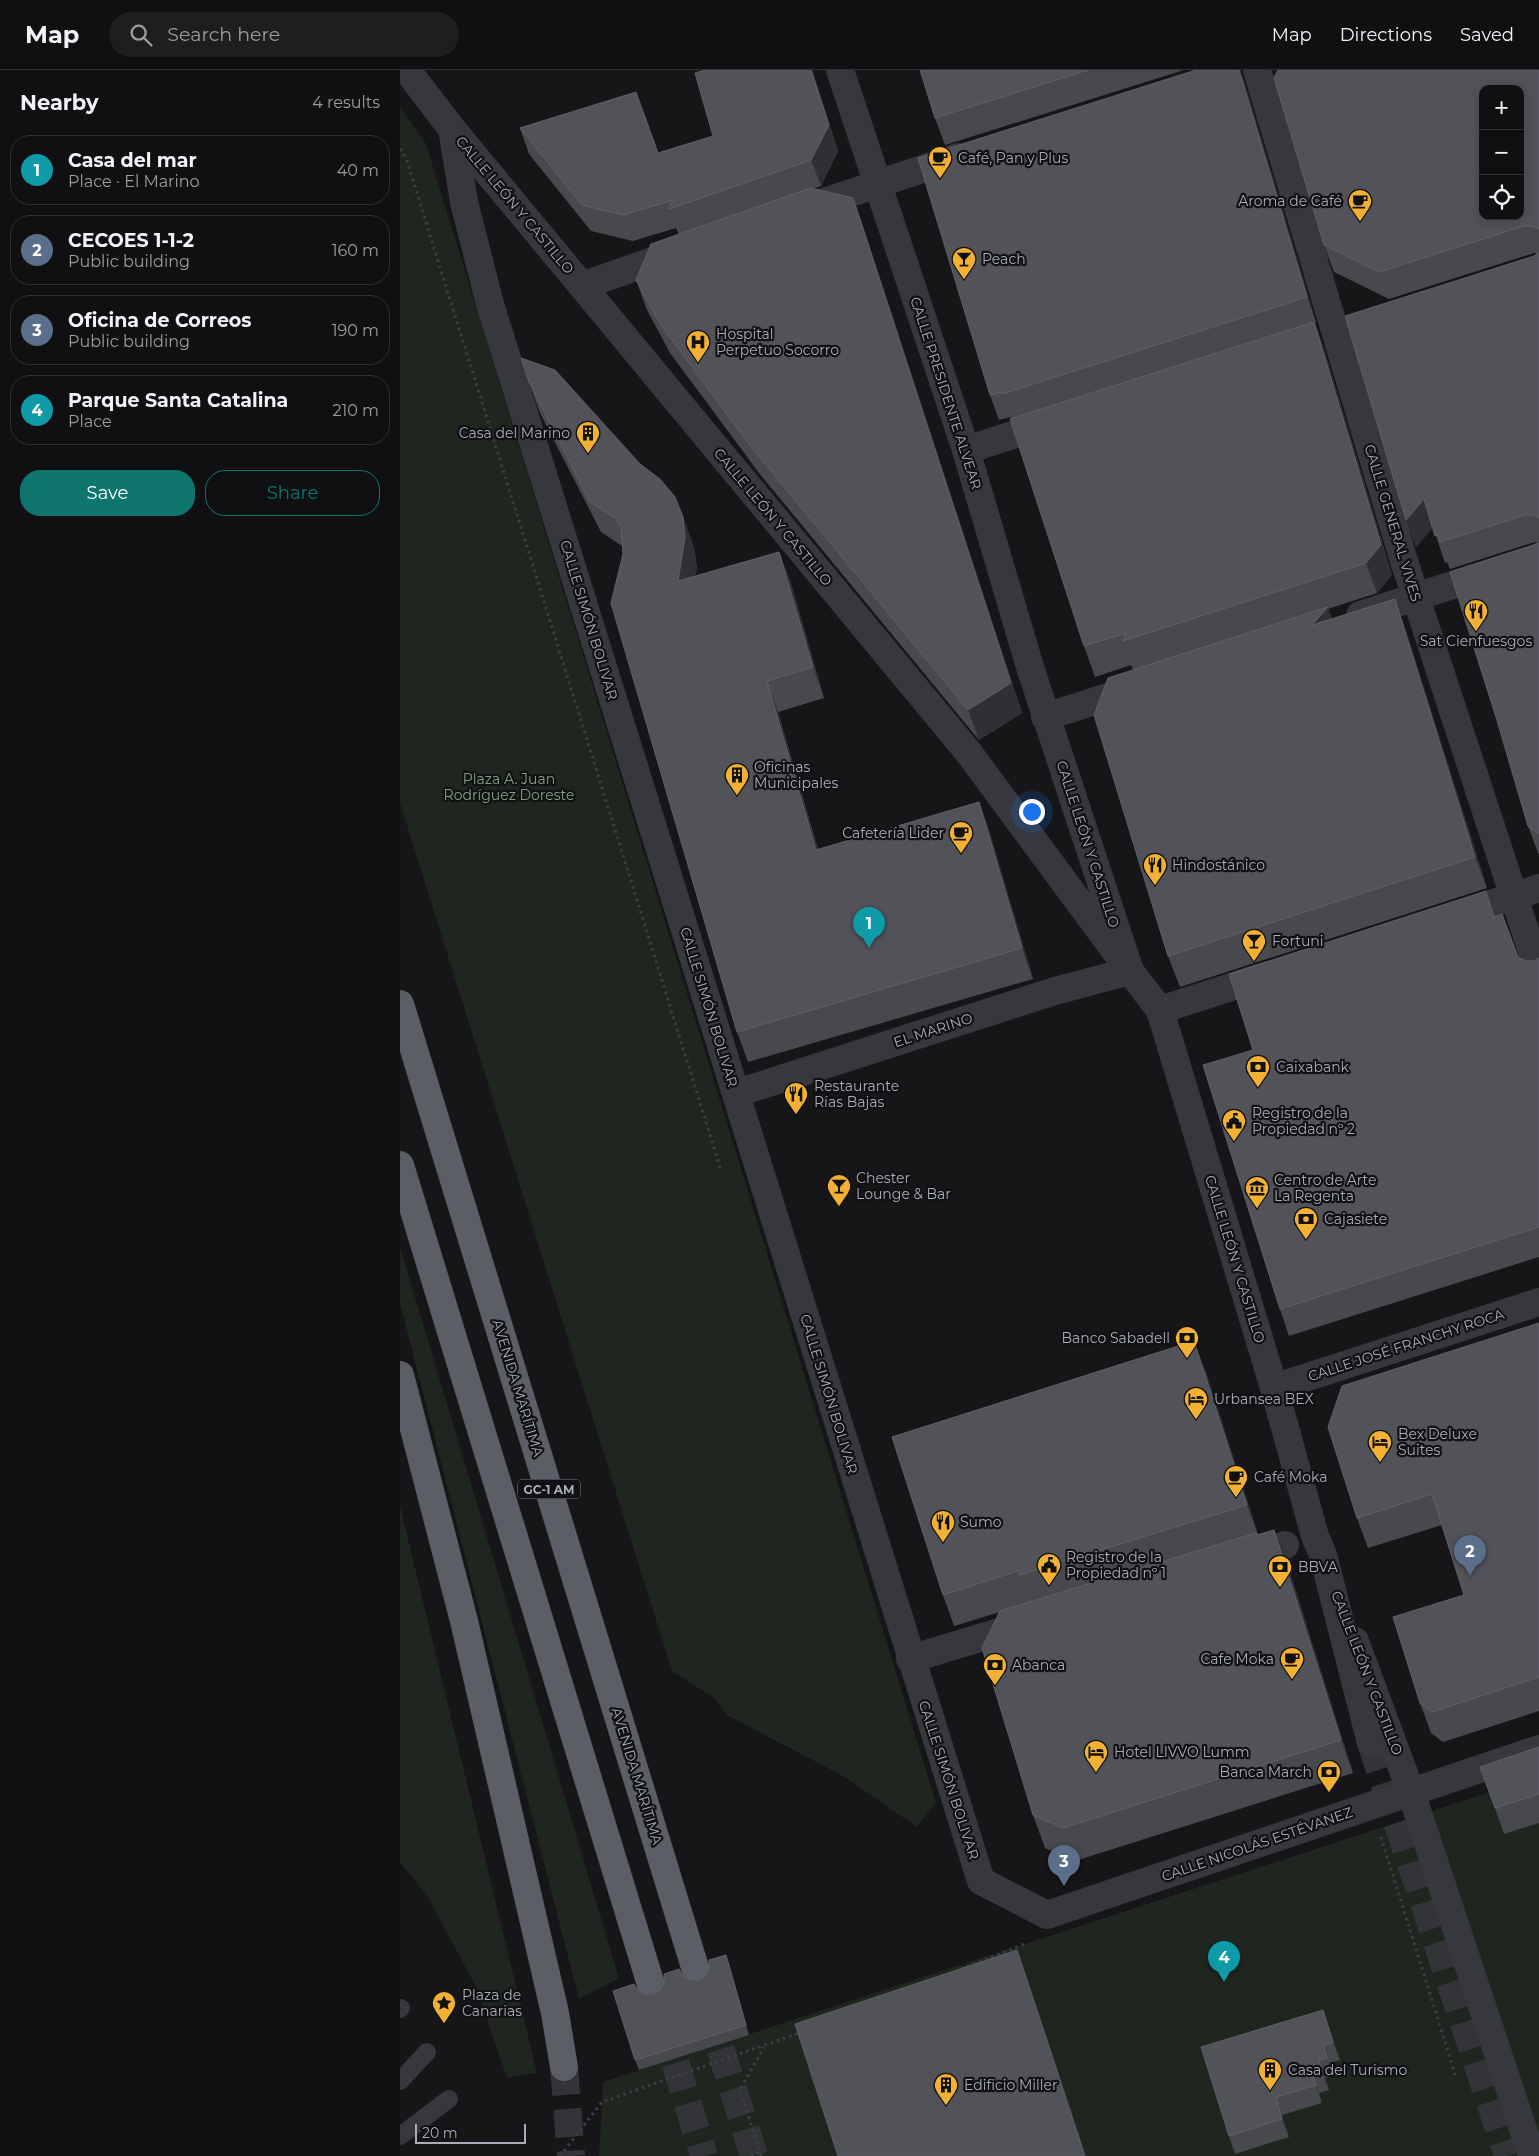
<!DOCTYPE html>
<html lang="en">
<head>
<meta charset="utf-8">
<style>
	:root { --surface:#101012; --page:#1e1e20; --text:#f1f3f6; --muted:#9c9d9f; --line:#303032; --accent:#0f766e }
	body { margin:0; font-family:Montserrat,sans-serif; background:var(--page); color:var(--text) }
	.controls { position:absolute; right:15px; top:15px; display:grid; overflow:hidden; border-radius:10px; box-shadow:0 2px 12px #0003 }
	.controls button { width:45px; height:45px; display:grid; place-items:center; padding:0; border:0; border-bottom:1px solid var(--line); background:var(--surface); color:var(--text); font:25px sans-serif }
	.scale { position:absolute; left:15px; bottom:12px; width:111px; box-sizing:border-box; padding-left:5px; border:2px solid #a8adb8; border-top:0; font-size:14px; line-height:18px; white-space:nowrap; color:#a8adb8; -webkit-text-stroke:4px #111113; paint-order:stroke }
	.you { position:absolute; left:631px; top:741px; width:18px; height:18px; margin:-12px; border:4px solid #fff; border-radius:50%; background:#1a73e8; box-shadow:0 0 0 8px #1a73e833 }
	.badge { display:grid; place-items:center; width:32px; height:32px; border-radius:50%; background:var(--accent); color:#fff; font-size:16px; font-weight:700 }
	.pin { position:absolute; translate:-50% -41px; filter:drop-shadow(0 1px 2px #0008) }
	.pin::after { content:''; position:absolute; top:26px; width:18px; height:15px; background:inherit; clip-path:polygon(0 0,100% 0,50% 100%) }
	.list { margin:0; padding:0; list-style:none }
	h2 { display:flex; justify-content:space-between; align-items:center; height:65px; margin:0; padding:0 20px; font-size:21px }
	h2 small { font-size:16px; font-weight:400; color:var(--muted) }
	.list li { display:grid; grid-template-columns:32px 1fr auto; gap:15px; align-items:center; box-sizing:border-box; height:70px; margin:0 10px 10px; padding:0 10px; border:1px solid var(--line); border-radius:20px }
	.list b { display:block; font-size:19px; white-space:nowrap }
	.list p { margin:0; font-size:16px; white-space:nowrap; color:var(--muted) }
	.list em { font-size:16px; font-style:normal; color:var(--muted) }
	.actions { display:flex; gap:10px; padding:15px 20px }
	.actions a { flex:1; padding:11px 0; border:1px solid var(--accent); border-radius:20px; text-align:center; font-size:18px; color:var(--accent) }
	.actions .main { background:var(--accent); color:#fff }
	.icon { flex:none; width:28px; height:28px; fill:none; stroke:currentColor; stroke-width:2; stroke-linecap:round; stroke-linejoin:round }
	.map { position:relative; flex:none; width:1139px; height:2086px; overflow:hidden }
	header { display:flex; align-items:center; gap:30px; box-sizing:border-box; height:70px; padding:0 25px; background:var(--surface); border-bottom:1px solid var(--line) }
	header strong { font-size:24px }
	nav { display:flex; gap:28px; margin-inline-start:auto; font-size:18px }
	.search { width:350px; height:45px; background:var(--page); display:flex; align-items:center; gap:12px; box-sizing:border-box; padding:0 18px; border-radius:28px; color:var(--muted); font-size:19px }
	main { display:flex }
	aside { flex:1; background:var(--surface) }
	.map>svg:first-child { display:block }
	.green { fill:#1e261f }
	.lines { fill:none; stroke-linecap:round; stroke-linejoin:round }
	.minor-tunnel { stroke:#333438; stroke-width:28; stroke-dasharray:28 14; stroke-linecap:butt }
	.tertiary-tunnel { stroke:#333438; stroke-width:28; stroke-dasharray:28 14; stroke-linecap:butt }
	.trunk-tunnel { stroke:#333438; stroke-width:28; stroke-dasharray:28 14; stroke-linecap:butt }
	.path { stroke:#3d3f44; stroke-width:3; stroke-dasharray:2.5 4; stroke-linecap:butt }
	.service { stroke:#37383d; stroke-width:18 }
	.minor { stroke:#37383d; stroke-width:28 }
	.tertiary { stroke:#37383d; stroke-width:28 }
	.trunk { stroke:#5b5e65; stroke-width:28 }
	.wall { fill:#47494d }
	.shaded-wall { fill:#2f3033 }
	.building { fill:#525359; stroke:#5f6168; fill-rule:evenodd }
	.labels { text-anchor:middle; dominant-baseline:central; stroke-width:4.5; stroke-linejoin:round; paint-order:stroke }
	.shield { fill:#111113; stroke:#7b7e86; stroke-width:1 }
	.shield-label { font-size:12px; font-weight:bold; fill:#a8adb8 }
	.poi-label { font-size:14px; fill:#a8adb8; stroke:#111113; text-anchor:start }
	.street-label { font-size:14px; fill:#a8adb8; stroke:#111113 }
	.park-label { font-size:14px; fill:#7fa381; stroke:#111113 }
</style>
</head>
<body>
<header>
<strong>Map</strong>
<div class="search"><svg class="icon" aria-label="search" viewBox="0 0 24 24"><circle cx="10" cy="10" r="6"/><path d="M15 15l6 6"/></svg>Search here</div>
<nav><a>Map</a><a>Directions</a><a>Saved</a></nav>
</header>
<main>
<aside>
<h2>Nearby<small>4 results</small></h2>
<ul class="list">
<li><span class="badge" style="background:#0f9aa8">1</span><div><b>Casa del mar</b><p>Place · El Marino</p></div><em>40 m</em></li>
<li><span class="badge" style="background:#5c6f8a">2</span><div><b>CECOES 1-1-2</b><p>Public building</p></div><em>160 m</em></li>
<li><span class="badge" style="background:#5c6f8a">3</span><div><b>Oficina de Correos</b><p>Public building</p></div><em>190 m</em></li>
<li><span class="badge" style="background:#0f9aa8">4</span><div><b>Parque Santa Catalina</b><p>Place</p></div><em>210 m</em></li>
</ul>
<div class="actions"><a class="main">Save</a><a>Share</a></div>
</aside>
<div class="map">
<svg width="1139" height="2086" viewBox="0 0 1139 2086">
	<rect width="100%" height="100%" fill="#161618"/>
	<g class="green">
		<path d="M0,37L26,74L536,1733L517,1757L443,1706L327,1645L314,1628L272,1601L0,733Z"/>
		<path d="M0,1177L219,1908L179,1929L0,1233Z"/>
		<path d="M0,1436L137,2003L107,2008L76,1917L28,1827L0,1792Z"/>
		<path d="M1139,1706V2086H199L203,2012Z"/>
	</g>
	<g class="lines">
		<path class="minor-tunnel" d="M164,1997L171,2086"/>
		<path class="tertiary-tunnel" d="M971,1673L1108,2086"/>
		<g class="trunk-tunnel">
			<path d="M308,1939L354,2086"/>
			<path d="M263,1953L304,2086"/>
		</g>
		<g class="path">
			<path d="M0,79L6,88L321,1100"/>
			<path d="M981,1767L1056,2007"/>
			<path d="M561,1899L627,1873"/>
			<path d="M160,2086L202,2032L402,1962"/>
			<path d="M351,2086L360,2082"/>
			<path d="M361,2086L340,2020L364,1977"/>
		</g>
		<g class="service">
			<path d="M0,1939L1,1938"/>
			<path d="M0,2011L27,1982"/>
			<path d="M0,2066L49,2029"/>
		</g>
		<g class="minor">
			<path d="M7,0L52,59L569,683L730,901L655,921L337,1023"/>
			<path d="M857,0L1004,491L1139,903"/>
			<path d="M52,59L64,132L90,234L581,1811L647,1845L1139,1679"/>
			<path d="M406,138L558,87"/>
			<path d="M182,216L278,182"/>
			<path d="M566,380L650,353"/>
			<path d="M960,545L1139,487"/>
			<path d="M645,647L736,618"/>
			<path d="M1055,846L1139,818"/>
			<path d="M760,940L868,905"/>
			<path d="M844,1488L885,1475"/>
			<path d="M955,1571L1011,1722L1132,2086"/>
			<path d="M510,1589L626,1554"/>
		</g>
		<g class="tertiary">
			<path d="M440,0L566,380L630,597L730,901L760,940L874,1318L915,1466L923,1485L971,1673"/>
			<path d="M874,1318L1139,1232"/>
		</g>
		<g class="trunk">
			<path d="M0,934L297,1904"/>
			<path d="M0,1095L252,1918"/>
			<path d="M0,1305L64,1551L155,1943L164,1997"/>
		</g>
	</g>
	<g class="wall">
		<path d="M305,0H412L438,81L421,116L412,119L453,128L464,159L622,643L579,670L359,403L270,283L247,240L236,210L279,165L276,158L233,171L191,161L129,84L120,58L258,83L313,66Z"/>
		<path d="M520,0H784L545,75L535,48Z"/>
		<path d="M796,0H840L844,11L916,252L915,253L925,282L992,505L977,523L928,539L932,549L1006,561L1087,818L780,917L768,886L733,600L731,595L695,607L684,576L611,347L599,350L590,325Z"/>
		<path d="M1139,0V784L1138,783L1128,756L1134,475L1139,472H1135L1050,499L1047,492L1045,493L1033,457L1016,477L1006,450L1134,186L1138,183H1134L989,229L934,202L924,175Z"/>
		<path d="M129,312L283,447L294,478L297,498L295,506L379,482L391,513L424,628L378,642L418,779L579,732L590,763L633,909L348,992L337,962L223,484L222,476L201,462L140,343Z"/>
		<path d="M1095,846L1118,887L1126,891H1134L1139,888V1187L889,1266L880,1239L853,980Z"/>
		<path d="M1139,1253V1641L1043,1672L1031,1663L1020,1633L1064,1525L1042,1455L968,1478L957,1448Z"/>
		<path d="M806,1302L858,1465L874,1460L887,1493L953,1703L675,1791L645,1778L633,1745L600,1542L554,1556L543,1525Z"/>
		<path d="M1139,1677V1753L1104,1764L1095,1738Z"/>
		<path d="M326,1885L329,1894L349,1965L239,2000L235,1990L238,1920L245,1924H254L290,1910H299L305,1906Z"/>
		<path d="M923,1940L940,1990L930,1993L934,2006L925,2008L929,2020L919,2023L922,2033L882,2045L889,2067L835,2084L829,2066Z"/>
	</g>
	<g class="shaded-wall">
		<path d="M411,0H412L438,81L421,116L411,90Z"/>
		<path d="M839,0H840L844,11L916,252L907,227Z"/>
		<path d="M453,128L464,159L622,643L579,670L568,640Z"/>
		<path d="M914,252L925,282L992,505L977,523L966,493Z"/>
		<path d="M1024,429L1034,456L1016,477L1006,450Z"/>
		<path d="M283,447L294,478L297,498L289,542L278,511Z"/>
		<path d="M379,482L391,513L424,628L413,597Z"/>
		<path d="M995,529L1006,561L1087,818L1075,787Z"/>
		<path d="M928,537L939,568L912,555Z"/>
		<path d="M367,611L378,642L427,811L416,780Z"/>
		<path d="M579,732L590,763L633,909L622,878Z"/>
		<path d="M794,1271L806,1302L859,1467L847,1435Z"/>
		<path d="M874,1460L887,1493L953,1703L941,1670Z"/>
		<path d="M617,1880L629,1913L686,2086H685Z"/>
		<path d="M326,1885L329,1894L349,1965L346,1955Z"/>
		<path d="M923,1940L929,1958L940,1990L933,1972Z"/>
		<path d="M919,1990L929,2020L922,2002Z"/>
		<path d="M913,2005L919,2023L922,2033L916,2015Z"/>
		<path d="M876,2027L882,2045L889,2067L882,2049Z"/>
	</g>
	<g class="building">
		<path d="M305,0H411L429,55L411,90L269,139L273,130L223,145L182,135L120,58L236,22L258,83L313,66L295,3Z"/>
		<path d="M520,0H688L535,48Z"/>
		<path d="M796,0H839L907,227L602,324V322L590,325L518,88Z"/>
		<path d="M878,0H1139V159L1132,156H1124L979,202L924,175L874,8ZM1083,19H1120V146H1083Z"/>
		<path d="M411,118L453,128L611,613L568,640L348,373L259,252L236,210L251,174Z"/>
		<path d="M1139,182V448L1133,445H1125L1040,472L1038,465L1035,466L1024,429L1006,450L945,246L1134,186Z"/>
		<path d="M914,252L981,475L966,493L723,571L726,563L684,576L610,349Z"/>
		<path d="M121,288L155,300L240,394L260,409L275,427L283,447L285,467L278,511L379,482L413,597L367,611L416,780L579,732L622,878L337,962L211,533L223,484L221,457L215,448L190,432L129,312Z"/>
		<path d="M1139,472V764L1128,756L1096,647L1050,502L1134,475Z"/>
		<path d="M995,529L1075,787L768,886L694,645L708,608L928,537L912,555Z"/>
		<path d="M1086,821L1094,847L1102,844L1118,887L1126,891H1134L1139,888V1157L880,1239L803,995L853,980L829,904Z"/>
		<path d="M1139,1253V1607L1032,1642L1020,1633L993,1547L1064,1525L1032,1424L957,1448L928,1357L942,1316Z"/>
		<path d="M794,1271L847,1435L619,1505L621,1500L543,1525L492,1367Z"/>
		<path d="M874,1460L941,1670L663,1758L633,1745L582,1578L600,1541L856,1463L857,1465Z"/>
		<path d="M1139,1677V1724L1095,1738L1080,1697Z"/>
		<path d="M617,1880L685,2086H438L395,1954Z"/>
		<path d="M326,1885L346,1955L235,1990L213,1921L234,1914L238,1920L245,1924H254L260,1920L264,1913V1904L279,1899L283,1906L290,1910H299L305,1906L309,1899V1890Z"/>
		<path d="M923,1940L933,1972L923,1975L927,1988L919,1990L922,2002L913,2005L916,2015L876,2027L882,2049L829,2066L801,1977Z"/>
	</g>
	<defs>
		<g id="cafe-pin" transform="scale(1.25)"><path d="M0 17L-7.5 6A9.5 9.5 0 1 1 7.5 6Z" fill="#f2b134" stroke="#111113"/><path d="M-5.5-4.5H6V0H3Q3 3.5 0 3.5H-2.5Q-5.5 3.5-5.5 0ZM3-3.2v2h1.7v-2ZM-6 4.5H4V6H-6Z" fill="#111"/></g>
		<g id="bar-pin" transform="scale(1.25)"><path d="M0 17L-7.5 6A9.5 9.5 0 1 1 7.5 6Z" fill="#f2b134" stroke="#111113"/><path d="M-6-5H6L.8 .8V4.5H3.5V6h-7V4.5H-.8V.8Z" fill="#111"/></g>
		<g id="hospital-pin" transform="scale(1.25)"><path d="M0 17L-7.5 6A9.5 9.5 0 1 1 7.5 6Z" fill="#f2b134" stroke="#111113"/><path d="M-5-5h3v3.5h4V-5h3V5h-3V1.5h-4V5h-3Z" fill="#111"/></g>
		<g id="building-pin" transform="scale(1.25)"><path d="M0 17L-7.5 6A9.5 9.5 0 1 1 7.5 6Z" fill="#f2b134" stroke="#111113"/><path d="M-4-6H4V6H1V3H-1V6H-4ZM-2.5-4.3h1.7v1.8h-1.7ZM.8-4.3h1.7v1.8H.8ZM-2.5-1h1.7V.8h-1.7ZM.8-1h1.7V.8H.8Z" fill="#111"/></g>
		<g id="restaurant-pin" transform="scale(1.25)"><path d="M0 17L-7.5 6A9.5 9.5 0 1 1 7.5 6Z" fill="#f2b134" stroke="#111113"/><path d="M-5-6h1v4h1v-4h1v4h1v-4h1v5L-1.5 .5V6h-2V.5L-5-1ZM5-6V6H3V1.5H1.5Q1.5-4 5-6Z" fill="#111"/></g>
		<g id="bank-pin" transform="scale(1.25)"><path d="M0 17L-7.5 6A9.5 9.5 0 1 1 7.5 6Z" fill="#f2b134" stroke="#111113"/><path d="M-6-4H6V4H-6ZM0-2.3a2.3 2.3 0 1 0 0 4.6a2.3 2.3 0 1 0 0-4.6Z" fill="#111"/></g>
		<g id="civic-pin" transform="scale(1.25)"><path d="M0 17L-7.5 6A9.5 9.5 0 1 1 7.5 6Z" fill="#f2b134" stroke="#111113"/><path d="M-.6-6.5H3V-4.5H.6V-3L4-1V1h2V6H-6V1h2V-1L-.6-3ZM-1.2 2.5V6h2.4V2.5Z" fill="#111"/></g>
		<g id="museum-pin" transform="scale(1.25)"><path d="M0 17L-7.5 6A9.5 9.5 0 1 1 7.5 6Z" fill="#f2b134" stroke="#111113"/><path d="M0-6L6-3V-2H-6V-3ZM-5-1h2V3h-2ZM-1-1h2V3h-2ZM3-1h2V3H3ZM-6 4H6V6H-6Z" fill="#111"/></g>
		<g id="hotel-pin" transform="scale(1.25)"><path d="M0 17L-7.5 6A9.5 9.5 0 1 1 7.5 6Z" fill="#f2b134" stroke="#111113"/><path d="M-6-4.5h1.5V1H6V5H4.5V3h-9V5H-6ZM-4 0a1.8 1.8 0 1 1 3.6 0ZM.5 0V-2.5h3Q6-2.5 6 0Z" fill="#111"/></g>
		<g id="sight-pin" transform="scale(1.25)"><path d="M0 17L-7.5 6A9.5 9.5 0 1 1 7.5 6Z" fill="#f2b134" stroke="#111113"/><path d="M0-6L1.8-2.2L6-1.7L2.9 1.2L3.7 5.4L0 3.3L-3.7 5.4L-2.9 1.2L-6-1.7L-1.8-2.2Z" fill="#111"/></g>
	</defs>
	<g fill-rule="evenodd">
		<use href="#cafe-pin" x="540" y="88"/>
		<use href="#cafe-pin" x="960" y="131"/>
		<use href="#bar-pin" x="564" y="189"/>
		<use href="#hospital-pin" x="298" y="272"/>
		<use href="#building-pin" x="188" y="363"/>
		<use href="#restaurant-pin" x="1076" y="541"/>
		<use href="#building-pin" x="337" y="705"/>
		<use href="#cafe-pin" x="561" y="763"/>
		<use href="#restaurant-pin" x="755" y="795"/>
		<use href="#bar-pin" x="854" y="871"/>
		<use href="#bank-pin" x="858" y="997"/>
		<use href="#restaurant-pin" x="396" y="1024"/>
		<use href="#civic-pin" x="834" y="1051"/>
		<use href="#bar-pin" x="439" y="1116"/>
		<use href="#museum-pin" x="857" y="1118"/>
		<use href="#bank-pin" x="906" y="1149"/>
		<use href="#bank-pin" x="787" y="1268"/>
		<use href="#hotel-pin" x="796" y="1329"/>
		<use href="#hotel-pin" x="980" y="1372"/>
		<use href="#cafe-pin" x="836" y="1407"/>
		<use href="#restaurant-pin" x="543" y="1452"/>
		<use href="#civic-pin" x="649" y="1495"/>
		<use href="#bank-pin" x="880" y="1497"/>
		<use href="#cafe-pin" x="892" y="1589"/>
		<use href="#bank-pin" x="595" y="1595"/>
		<use href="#hotel-pin" x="696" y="1682"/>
		<use href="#bank-pin" x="929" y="1702"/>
		<use href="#sight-pin" x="44" y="1933"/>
		<use href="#building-pin" x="870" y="2000"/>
		<use href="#building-pin" x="546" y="2015"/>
	</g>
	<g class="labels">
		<rect class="shield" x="118" y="1409.5" width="62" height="19" rx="4"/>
		<g class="shield-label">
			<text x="149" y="1419">GC-1 AM</text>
		</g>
		<g class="poi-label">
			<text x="558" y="88">Café, Pan y Plus</text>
			<text x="942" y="131" text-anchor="end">Aroma de Café</text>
			<text x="582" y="189">Peach</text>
			<text x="316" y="264">Hospital<tspan x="316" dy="16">Perpetuo Socorro</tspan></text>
			<text x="170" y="363" text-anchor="end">Casa del Marino</text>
			<text x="1076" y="571" text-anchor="middle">Sat Cienfuesgos</text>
			<text x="354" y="697">Oficinas<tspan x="354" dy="16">Municipales</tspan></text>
			<text x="544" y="763" text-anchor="end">Cafetería Lider</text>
			<text x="772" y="795">Hindostánico</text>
			<text x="872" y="871">Fortuni</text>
			<text x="876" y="997">Caixabank</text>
			<text x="414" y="1016">Restaurante<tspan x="414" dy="16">Rías Bajas</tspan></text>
			<text x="852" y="1043">Registro de la<tspan x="852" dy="16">Propiedad nº 2</tspan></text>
			<text x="456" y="1108">Chester<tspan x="456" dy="16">Lounge &amp; Bar</tspan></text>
			<text x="874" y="1110">Centro de Arte<tspan x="874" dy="16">La Regenta</tspan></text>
			<text x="924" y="1149">Cajasiete</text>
			<text x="770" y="1268" text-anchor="end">Banco Sabadell</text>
			<text x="814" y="1329">Urbansea BEX</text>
			<text x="998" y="1364">Bex Deluxe<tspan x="998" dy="16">Suites</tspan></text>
			<text x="854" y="1407">Café Moka</text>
			<text x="560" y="1452">Sumo</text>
			<text x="666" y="1487">Registro de la<tspan x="666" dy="16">Propiedad nº 1</tspan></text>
			<text x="898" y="1497">BBVA</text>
			<text x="874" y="1589" text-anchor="end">Cafe Moka</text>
			<text x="612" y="1595">Abanca</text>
			<text x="714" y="1682">Hotel LIVVO Lumm</text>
			<text x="912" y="1702" text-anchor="end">Banca March</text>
			<text x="62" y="1925">Plaza de<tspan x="62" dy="16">Canarias</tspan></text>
			<text x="888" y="2000">Casa del Turismo</text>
			<text x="564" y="2015">Edificio Miller</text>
		</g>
		<g class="street-label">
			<text transform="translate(115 135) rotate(50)">CALLE LEÓN Y CASTILLO</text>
			<text transform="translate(546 323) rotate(72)">CALLE PRESIDENTE ALVEAR</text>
			<text transform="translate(373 447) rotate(50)">CALLE LEÓN Y CASTILLO</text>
			<text transform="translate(993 453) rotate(73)">CALLE GENERAL VIVES</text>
			<text transform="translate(189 550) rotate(73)">CALLE SIMÓN BOLIVAR</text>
			<text transform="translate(688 774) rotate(72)">CALLE LEÓN Y CASTILLO</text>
			<text transform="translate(309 937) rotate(73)">CALLE SIMÓN BOLIVAR</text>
			<text transform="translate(533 960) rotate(-18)">EL MARINO</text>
			<text transform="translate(835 1189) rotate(73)">CALLE LEÓN Y CASTILLO</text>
			<text transform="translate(1006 1275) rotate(-18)">CALLE JOSÉ FRANCHY ROCA</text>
			<text transform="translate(118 1318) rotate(73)">AVENIDA MARÍTIMA</text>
			<text transform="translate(429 1324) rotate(73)">CALLE SIMÓN BOLIVAR</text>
			<text transform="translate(967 1603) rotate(69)">CALLE LEÓN Y CASTILLO</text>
			<text transform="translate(237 1706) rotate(73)">AVENIDA MARÍTIMA</text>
			<text transform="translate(549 1710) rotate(72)">CALLE SIMÓN BOLIVAR</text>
			<text transform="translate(857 1774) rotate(-19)">CALLE NICOLÁS ESTÉVANEZ</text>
		</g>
		<g class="park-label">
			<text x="109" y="709">Plaza A. Juan<tspan x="109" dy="16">Rodríguez Doreste</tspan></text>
		</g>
	</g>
</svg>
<div class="controls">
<button>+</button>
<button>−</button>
<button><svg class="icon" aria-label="locate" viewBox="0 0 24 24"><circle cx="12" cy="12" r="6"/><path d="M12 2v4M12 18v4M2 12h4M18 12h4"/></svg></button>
</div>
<div class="scale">20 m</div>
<div class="you"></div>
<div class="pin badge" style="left:469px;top:878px;background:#0f9aa8">1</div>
<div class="pin badge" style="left:1070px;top:1506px;background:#5c6f8a">2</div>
<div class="pin badge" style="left:664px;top:1816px;background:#5c6f8a">3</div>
<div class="pin badge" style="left:824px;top:1912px;background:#0f9aa8">4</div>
</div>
</main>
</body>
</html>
